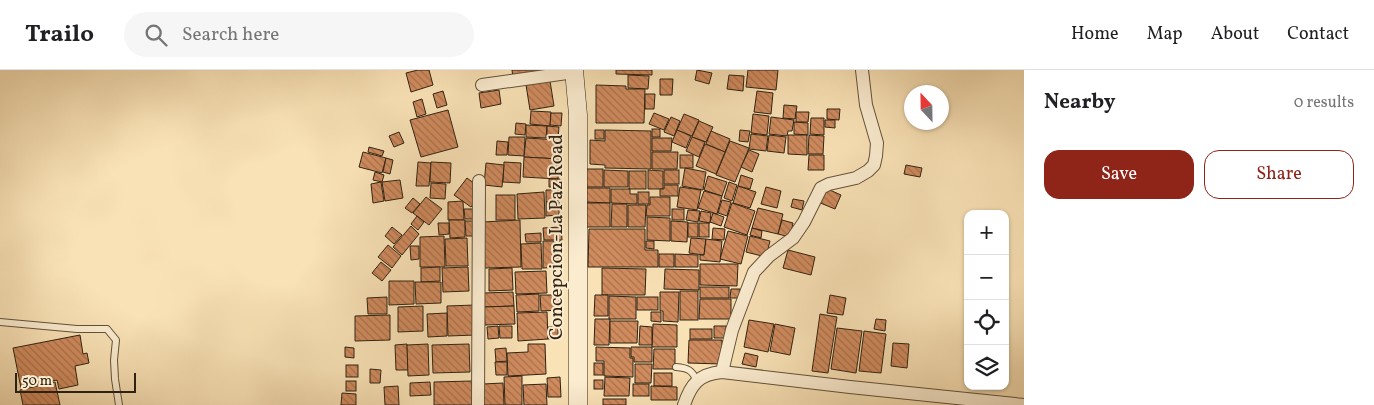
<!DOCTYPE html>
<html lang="en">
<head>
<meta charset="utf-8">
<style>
	:root { --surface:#fff; --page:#f6f6f6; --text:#202124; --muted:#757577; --line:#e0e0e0; --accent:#8f2418 }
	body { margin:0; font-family:Vollkorn,serif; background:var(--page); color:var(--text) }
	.controls { position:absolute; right:15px; bottom:15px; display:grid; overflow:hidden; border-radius:10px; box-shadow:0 1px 4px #0004 }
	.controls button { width:45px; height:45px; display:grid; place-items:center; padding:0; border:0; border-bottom:1px solid var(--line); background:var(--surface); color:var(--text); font:25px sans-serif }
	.compass { position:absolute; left:904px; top:15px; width:45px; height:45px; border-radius:50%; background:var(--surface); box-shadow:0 1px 4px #0004; rotate:338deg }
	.scale { position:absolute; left:15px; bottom:12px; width:121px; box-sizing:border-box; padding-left:5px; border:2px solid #2f2212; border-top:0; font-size:14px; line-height:18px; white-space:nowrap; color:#2f2212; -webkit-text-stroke:4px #fbecd0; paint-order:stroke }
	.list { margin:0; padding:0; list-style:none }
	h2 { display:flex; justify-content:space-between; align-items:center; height:65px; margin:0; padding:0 20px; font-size:21px }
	h2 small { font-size:16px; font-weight:400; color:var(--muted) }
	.actions { display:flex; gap:10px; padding:15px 20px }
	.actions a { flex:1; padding:11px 0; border:1px solid var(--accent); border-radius:15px; text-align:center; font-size:18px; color:var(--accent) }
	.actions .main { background:var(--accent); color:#fff }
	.icon { flex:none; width:28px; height:28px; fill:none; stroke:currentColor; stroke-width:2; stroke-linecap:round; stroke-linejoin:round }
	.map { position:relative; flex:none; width:1024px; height:335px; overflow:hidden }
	header { display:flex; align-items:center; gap:30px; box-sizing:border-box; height:70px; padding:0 25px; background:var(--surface); border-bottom:1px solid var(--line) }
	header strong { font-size:24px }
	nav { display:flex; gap:28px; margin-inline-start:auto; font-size:18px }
	.search { width:350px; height:45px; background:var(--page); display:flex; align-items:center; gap:12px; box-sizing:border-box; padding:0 18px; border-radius:28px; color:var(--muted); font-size:19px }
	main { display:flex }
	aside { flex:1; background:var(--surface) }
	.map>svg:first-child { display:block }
	.building { fill:url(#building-back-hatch); stroke:#2f2212 }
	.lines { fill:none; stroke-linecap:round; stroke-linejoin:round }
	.lane-casing { stroke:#62523b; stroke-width:8 }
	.street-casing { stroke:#62523b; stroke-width:14 }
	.secondary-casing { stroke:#2f2212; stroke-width:19 }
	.lane { stroke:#fbecd0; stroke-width:6 }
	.street { stroke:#fbecd0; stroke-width:12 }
	.secondary { stroke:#fbecd0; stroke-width:18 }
	.labels { text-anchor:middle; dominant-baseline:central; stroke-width:4; stroke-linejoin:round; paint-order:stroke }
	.street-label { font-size:19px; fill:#2f2212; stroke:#fbecd0 }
</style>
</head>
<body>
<header>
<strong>Trailo</strong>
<div class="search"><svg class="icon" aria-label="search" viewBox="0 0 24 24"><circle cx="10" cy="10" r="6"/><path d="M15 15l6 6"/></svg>Search here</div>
<nav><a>Home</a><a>Map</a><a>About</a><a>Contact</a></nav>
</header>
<main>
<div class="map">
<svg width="1024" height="335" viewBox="0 0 1024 335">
	<defs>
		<pattern id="building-back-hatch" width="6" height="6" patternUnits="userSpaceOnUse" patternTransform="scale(1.25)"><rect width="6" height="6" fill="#d08b5e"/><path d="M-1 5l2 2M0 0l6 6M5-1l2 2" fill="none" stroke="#a9714c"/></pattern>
	</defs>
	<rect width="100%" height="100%" fill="#f9e2b6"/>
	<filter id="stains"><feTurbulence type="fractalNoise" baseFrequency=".004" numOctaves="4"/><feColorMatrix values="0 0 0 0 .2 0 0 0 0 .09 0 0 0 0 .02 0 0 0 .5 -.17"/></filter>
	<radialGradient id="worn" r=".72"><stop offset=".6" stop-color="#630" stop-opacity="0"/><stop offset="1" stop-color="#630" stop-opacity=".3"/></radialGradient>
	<g class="building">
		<path d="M418,0H429L433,15L411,22L406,3Z"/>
		<path d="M512,0H540L541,3L513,8Z"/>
		<path d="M616,0H652V5L616,4Z"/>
		<path d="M697,0L712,3L709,14L695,10Z"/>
		<path d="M748,0H778L776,20L746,17Z"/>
		<path d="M628,5L649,6L648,19L628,18Z"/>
		<path d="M729,5L744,6L743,21L727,19Z"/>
		<path d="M660,9H673L672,25H660Z"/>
		<path d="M550,11L554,36L530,40L526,15Z"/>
		<path d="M596,15L626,16V19H645L644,53H596Z"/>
		<path d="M499,20L501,34L481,38L479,23Z"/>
		<path d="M443,21L447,35L437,38L433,24Z"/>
		<path d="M757,21L773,23L771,44L754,42Z"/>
		<path d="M645,24H655L654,39H645Z"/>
		<path d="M422,29L426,44L417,47L413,32Z"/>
		<path d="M784,35L797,36L795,49L783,48Z"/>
		<path d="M827,39H840L839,50L827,49Z"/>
		<path d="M448,40L458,77L421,87L410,50Z"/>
		<path d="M531,41L551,42L550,56L530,54Z"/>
		<path d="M796,42H809L808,52H796Z"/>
		<path d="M551,43H562L561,56L550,55Z"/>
		<path d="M654,43L669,49L664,60L649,54Z"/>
		<path d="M684,44L699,50L692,66L677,60Z"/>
		<path d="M753,44L769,46L767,65L751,63Z"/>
		<path d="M671,47L680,51L674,66L664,62Z"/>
		<path d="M771,47L794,50L792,61H788L787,66L769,64Z"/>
		<path d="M811,48H824V65L810,64Z"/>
		<path d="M825,50H835V58L825,57Z"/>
		<path d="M699,51L713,57L706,72L692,67Z"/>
		<path d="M794,52L808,53V65L794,64Z"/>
		<path d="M516,53L526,54L525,65L515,64Z"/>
		<path d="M526,55L547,56L546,68L526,67Z"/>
		<path d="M547,56L559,57L558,68H547Z"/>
		<rect x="652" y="59" width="8" height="8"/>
		<rect x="595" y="60" width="9" height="9"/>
		<path d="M605,60L651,61V99L605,98V95L590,94V70L605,71Z"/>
		<path d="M677,60L691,66L686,78L672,72Z"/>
		<path d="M740,60L750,61L748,72L739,71Z"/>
		<path d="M711,61L730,69L725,82L706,74Z"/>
		<path d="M399,62L404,73L394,77L389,66Z"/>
		<path d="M751,64L768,66L766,81L749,79Z"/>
		<path d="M769,65L786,67L784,83L767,81Z"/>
		<path d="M788,65H807V85L788,84Z"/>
		<path d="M809,65L824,66L823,84H808Z"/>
		<path d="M509,67H525L524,86L508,85Z"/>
		<path d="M692,67L705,72L699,87L686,81Z"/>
		<path d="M526,68L560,70L559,89L524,87Z"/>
		<path d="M652,68H672L671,81H652Z"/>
		<path d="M497,71L508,72L507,85H496Z"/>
		<path d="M730,71L749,78L735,112L716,105Z"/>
		<path d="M705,74L725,82L716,104L696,96Z"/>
		<path d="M369,77L384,81L382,86L368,82Z"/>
		<path d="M749,80L759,84L752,102L741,97Z"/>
		<path d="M363,82L386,88L382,103L359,97Z"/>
		<path d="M652,82H678L677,99H652Z"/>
		<rect x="680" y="85" width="13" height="13"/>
		<path d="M809,85H824V100H808Z"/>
		<path d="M524,87L560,89L558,109L523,107Z"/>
		<path d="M386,88L393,90L390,104L383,102Z"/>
		<path d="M418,92L431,93L429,116H416Z"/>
		<path d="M431,92L451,93L450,113L430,112Z"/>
		<path d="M504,92L521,93L520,113L503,112Z"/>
		<path d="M486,93L504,95L502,117L484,115Z"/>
		<path d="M906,95L922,98L920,107L904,104Z"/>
		<path d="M685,98L706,102L703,120L682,116Z"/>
		<rect x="585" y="99" width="18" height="18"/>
		<path d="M604,100L628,101V117H604Z"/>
		<path d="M648,100L663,101V119H648Z"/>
		<rect x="664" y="100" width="15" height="14"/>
		<rect x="629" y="101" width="17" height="18"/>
		<path d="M375,102L384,105L382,112L373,110Z"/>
		<path d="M741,105L753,109L750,119L738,116Z"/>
		<path d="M708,106L727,112L722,126L704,120Z"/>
		<path d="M467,108L479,117L478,128L471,137L454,125Z"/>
		<path d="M549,109H560L559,117H549Z"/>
		<path d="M400,110L403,128L385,131L382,112Z"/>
		<path d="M381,112L384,131L373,133L371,114Z"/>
		<path d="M729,112L737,115L732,131L724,128Z"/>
		<path d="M431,113L446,114L445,129L430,128Z"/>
		<path d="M664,115H678V126H660V119H664Z"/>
		<path d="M738,116L756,122L750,138L733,133Z"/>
		<path d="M680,117L701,120L697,140L677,137Z"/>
		<path d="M766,117L781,121L777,138L761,134Z"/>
		<path d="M823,117L841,125L835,139L818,132Z"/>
		<path d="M585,118H610V133L585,132Z"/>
		<path d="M611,119H630V124H637V134L611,133Z"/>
		<path d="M546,120H558V131L546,132Z"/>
		<path d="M704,121L722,126L717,144L698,138Z"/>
		<path d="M544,122L545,148L518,149L517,124Z"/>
		<rect x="638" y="122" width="11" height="12"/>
		<rect x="496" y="125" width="19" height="25"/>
		<path d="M426,127L442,139L429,155L413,143Z"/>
		<path d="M650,127H670V146H646L647,135H650Z"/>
		<path d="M413,128L420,134L412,143L405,138Z"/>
		<path d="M793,129L804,131L802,140L791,137Z"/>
		<path d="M722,130L731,132L727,146L718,143Z"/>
		<path d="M463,131L464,150H448V132Z"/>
		<path d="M546,132H559V145L546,146Z"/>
		<rect x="585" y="133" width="25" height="24"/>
		<path d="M732,133L755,141L747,165L724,157Z"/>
		<path d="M612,134H627V157H611Z"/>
		<path d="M628,135H646L645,157H628Z"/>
		<path d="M758,138L783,144L778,164L752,158Z"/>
		<path d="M464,139H478V149H465Z"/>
		<rect x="672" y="139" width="12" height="11"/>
		<path d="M688,140L700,141L698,152L686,150Z"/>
		<path d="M701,141L711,143L710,153L699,151Z"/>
		<path d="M713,143L724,147L721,156L710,152Z"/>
		<path d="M417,146L424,152L418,160L411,154Z"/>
		<path d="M647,147L670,148V171L647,170Z"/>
		<path d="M449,150H465V167L450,168Z"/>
		<path d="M520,150L521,197L485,198L483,152Z"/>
		<path d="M782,150L793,153L790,167L778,164Z"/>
		<path d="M465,151H477L478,166H466Z"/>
		<path d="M671,151L688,152L687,172L671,171Z"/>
		<path d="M438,153H449V164L439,165Z"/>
		<rect x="688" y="153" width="10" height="14"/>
		<rect x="699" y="153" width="10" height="14"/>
		<path d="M411,156L419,164L402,185L393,177Z"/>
		<path d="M392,157L402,165L394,174L385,166Z"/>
		<path d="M561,157L562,170H544L543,158Z"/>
		<path d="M713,158L725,159L724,170L712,169Z"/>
		<path d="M752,158L762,161L761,168L750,165Z"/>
		<path d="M589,159H645V180H658V197H588Z"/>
		<path d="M728,161L748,166L741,194L720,189Z"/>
		<path d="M541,163V172H526L525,164Z"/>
		<path d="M444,166L445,197H420V167Z"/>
		<path d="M750,166L770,171L766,187L746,182Z"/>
		<path d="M467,168L468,196H446L445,169Z"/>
		<path d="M691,168L706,169L704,185L689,183Z"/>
		<path d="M706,169L722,171L720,192L700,190V185H704Z"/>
		<path d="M543,171H561L562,197L543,198Z"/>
		<path d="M646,171H654V179L646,178Z"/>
		<path d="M541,173L542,199H522L521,174Z"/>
		<path d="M388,175L401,186L392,198L378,187Z"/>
		<path d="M410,176H419V189L411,190Z"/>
		<path d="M788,180L815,187L811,205L783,198Z"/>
		<rect x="659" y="184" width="15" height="13"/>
		<path d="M675,184L698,185V197H675Z"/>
		<path d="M381,192L391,200L382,211L372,203Z"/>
		<path d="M700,194H738L737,216L700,215Z"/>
		<path d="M440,197V211L421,212V198Z"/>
		<path d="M468,197L469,221L443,222L442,198Z"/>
		<path d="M512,198L513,220L489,221V199Z"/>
		<path d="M602,198L646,199L645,225H602Z"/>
		<path d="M665,199L699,200V220L664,219Z"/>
		<path d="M546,201L547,223L516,224L515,202Z"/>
		<path d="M389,211H414V234L389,235Z"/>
		<path d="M415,212H441V233L416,234Z"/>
		<rect x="700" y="217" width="29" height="11"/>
		<path d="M731,219H740V228H730Z"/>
		<rect x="680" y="221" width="18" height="29"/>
		<path d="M513,222L514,236L484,237V223Z"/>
		<path d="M660,222H679L678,252L663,251V241H660Z"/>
		<path d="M539,224V241L517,242L516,225Z"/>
		<path d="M540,225H561L562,240L541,241Z"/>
		<path d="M595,225H608V246H594Z"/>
		<path d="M830,225L846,228L843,245L827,243Z"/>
		<path d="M609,226L636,227V249H609Z"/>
		<path d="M387,227V244H368L367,228Z"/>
		<rect x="637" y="227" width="21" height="13"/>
		<path d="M700,229H731V249H699Z"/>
		<path d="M475,235L476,265L448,266L447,236Z"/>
		<path d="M423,236V261L398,262V237Z"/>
		<path d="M514,236L515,254L485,255L484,237Z"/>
		<path d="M547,242L548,269L518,271L517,243Z"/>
		<path d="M651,242H661V252L651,251Z"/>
		<path d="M447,243V266L428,267L427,244Z"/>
		<path d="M820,244L837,247L828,303L812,301Z"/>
		<path d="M390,245V270L355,271V246Z"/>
		<path d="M595,249H610L609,275H594Z"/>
		<path d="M876,249L886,250L885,261L874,259Z"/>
		<path d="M749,250L774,254L768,282L744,277Z"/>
		<path d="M610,251H638L637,273H610Z"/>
		<path d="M653,254L677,255V277H652Z"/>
		<path d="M775,254L795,258L790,285L770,281Z"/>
		<path d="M498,256L499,268L488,269L487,257Z"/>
		<path d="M499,256H512V268H500Z"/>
		<path d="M640,256L652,257V275H639Z"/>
		<path d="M714,256H726L725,268H714Z"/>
		<path d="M548,257H558V268L548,269Z"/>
		<path d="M837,258L862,261L856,303L831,299Z"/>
		<rect x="690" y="259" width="22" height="10"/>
		<path d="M864,261L886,264L881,303L859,301Z"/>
		<path d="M80,265L83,284L87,283L89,293L75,296L78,315L59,319L57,310L21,318L13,278Z"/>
		<path d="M689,270H722V294L688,293Z"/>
		<path d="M893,273L909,274L907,298L891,296Z"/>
		<path d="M407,274L408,300H396L395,275Z"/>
		<path d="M428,274L429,305L408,306L407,275Z"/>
		<path d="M469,274L470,302L433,303L432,275Z"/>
		<path d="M528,274H545L546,304L508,306L507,283L528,282Z"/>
		<path d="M345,277L354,278V288L345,287Z"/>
		<path d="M596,277L630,278V288H633V307L604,306V291H596Z"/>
		<path d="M631,277H652V292H634V287H631Z"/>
		<path d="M506,278L507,291L496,292L495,279Z"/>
		<path d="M654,279H675V299H653Z"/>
		<path d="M745,283L758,286L756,297L742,294Z"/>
		<path d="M495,292H507V305H496Z"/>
		<rect x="594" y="293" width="9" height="12"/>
		<path d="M635,294H652L651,313H635Z"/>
		<rect x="346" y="295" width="12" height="12"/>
		<path d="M370,299L381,300L380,313H370Z"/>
		<rect x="654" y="303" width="18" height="13"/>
		<path d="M522,306V335H505L504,307Z"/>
		<path d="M560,307L561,327H548L547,308Z"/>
		<path d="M605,307L630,308L629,326H604Z"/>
		<rect x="594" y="310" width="9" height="9"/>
		<rect x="346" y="311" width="10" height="10"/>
		<path d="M472,311L473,335H434V312Z"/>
		<path d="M55,312L60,335H23L20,320Z"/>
		<path d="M430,312L431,325L410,326V313Z"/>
		<path d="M503,313L504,335H484L483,314Z"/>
		<path d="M546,314L547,335H524L523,315Z"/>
		<rect x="633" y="314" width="16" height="12"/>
		<path d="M398,316L399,335H385L384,317Z"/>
		<path d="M651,316L677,317V330H651Z"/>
		<path d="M342,323L356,324V335H341Z"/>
		<rect x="603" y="329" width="23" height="6"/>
	</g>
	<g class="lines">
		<g class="lane-casing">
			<g id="lane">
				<path d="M0,252L77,259H107L116,270L114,290L115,309L119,335"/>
				<path d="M676,297C688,298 692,300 697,311"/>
			</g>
		</g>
		<g class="street-casing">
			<g id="street">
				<path d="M482,15L574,2"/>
				<path d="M722,302L732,260L754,202L769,186L793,168L804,152L821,118L829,114L856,108L868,101L874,95L876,86L877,73L866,35L862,0"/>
				<path d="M478,335L479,111"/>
				<path d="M684,335C691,314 699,304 722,302L850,317L1024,335"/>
			</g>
		</g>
		<g class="secondary-casing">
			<path id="secondary" d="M574,0L578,45V335"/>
		</g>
		<use href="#lane" class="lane"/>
		<use href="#street" class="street"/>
		<use href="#secondary" class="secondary"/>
	</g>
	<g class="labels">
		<g class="street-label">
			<text transform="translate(557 167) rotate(-90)">Concepcion-La Paz Road</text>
		</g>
	</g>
	<rect width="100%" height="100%" filter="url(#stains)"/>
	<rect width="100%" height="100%" fill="url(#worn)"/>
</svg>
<div class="controls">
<button>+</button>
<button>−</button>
<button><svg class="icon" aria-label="locate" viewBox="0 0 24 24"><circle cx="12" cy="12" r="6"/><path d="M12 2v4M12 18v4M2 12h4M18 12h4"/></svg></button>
<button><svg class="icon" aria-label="layers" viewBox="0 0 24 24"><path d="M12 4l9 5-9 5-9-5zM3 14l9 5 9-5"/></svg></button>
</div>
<svg class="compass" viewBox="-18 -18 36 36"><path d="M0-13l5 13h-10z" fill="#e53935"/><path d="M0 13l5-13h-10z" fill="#757577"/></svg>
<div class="scale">50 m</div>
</div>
<aside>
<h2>Nearby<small>0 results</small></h2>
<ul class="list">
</ul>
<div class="actions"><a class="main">Save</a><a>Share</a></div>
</aside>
</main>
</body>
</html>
